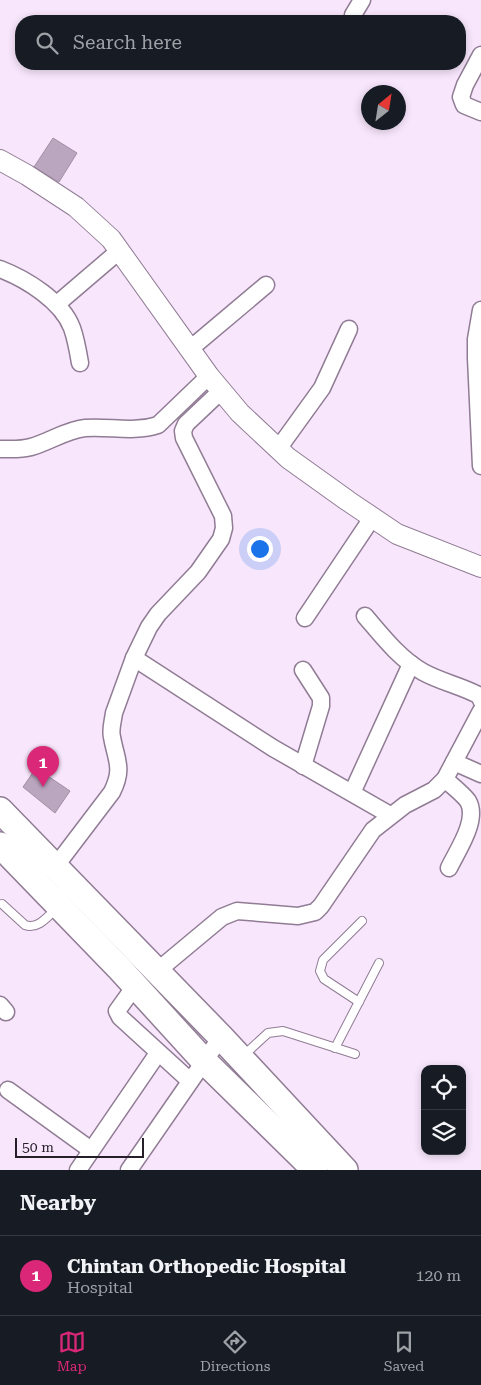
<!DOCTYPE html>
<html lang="en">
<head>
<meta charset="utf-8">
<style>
	:root { --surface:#171b24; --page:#242831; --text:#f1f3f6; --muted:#9ea1a6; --line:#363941; --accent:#db2777 }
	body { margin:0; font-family:"Roboto Serif",serif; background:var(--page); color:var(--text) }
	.controls { position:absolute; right:15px; bottom:15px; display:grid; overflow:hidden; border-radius:10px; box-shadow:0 2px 8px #0003 }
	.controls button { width:45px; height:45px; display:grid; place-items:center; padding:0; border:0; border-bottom:1px solid var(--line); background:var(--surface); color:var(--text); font:25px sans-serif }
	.compass { position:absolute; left:361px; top:85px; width:45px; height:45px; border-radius:50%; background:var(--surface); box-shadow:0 2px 8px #0003; rotate:30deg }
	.scale { position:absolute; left:15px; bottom:12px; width:129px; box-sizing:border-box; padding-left:5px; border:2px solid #261e28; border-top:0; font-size:14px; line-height:18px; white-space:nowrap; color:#261e28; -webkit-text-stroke:4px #f8e6fc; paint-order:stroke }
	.you { position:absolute; left:259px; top:548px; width:18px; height:18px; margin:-12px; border:4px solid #fff; border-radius:50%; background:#1a73e8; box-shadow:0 0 0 8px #1a73e833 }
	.badge { display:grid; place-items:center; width:32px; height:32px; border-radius:50%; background:var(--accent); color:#fff; font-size:16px; font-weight:700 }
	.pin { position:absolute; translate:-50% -41px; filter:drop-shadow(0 1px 2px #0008) }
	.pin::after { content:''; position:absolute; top:26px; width:18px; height:15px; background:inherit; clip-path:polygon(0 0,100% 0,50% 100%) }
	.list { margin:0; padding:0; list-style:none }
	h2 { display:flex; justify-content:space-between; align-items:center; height:65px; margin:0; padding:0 20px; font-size:21px }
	h2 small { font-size:16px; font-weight:400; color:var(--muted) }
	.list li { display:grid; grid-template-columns:32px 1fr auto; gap:15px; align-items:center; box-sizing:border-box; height:80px; padding:0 20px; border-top:1px solid var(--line) }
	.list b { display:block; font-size:19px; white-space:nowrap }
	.list p { margin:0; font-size:16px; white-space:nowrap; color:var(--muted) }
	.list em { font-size:16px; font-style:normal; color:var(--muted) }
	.icon { flex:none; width:28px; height:28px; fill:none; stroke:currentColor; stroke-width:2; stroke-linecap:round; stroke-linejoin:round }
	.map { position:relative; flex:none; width:481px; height:1170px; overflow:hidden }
	.search { position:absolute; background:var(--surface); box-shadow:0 2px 8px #0003; left:15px; right:15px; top:15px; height:55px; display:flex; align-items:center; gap:12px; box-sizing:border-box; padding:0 18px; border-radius:20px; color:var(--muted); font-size:19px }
	.sheet { height:145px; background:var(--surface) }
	nav { display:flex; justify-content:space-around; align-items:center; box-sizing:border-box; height:70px; border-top:1px solid var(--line); background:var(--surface); font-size:14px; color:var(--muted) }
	nav a { display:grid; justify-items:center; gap:2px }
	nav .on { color:var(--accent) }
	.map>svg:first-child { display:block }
	.building { fill:#bba6c0; stroke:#a38ea7 }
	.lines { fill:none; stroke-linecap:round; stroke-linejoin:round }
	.service-casing { stroke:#907c94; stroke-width:10 }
	.minor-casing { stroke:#907c94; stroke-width:19 }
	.tertiary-casing { stroke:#907c94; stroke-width:22 }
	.primary-casing { stroke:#907c94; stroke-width:28 }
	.service { stroke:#fff; stroke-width:8 }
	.minor { stroke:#fff; stroke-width:16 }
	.tertiary { stroke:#fff; stroke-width:20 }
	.primary { stroke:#fff; stroke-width:25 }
</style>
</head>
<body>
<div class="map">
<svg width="481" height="1170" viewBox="0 0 481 1170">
	<rect width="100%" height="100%" fill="#f8e6fc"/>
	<g class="building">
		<path d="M53,138L77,153L59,182L34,167Z"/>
		<path d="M36,768L70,791L55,813L23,787Z"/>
	</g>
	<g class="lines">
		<g class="service-casing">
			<g id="service">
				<path d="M2,904L25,925C38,930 48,916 57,908"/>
				<path d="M359,1002L324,979L320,971L323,960L362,921"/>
				<path d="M335,1048L379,963"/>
				<path d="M243,1056L268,1033L283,1031L355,1054"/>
			</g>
		</g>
		<g class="minor-casing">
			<g id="minor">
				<path d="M353,15L362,0"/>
				<path d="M481,55L465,85L461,97L464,105L481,112"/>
				<path d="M0,269C26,279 62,301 72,328C76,339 78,351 80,363"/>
				<path d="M57,304L119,251"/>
				<path d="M481,310L476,339V358L481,466"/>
				<path d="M190,349L266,285"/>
				<path d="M0,449C11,449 20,450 31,447C49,442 66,430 85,428C110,426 133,433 158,425L209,376"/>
				<path d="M278,449L322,388L349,329"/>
				<path d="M365,616C383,637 399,658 423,672C441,682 462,686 480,696L481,700"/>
				<path d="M305,618L372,518"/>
				<path d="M134,658L273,748L390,815"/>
				<path d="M303,670L321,698V706L303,766"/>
				<path d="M454,762L481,774"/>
				<path d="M445,779C452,786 462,793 468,801C479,820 457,851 449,868"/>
				<path d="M352,793L411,664"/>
				<path d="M55,867L112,792C124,768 116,760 112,737C110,730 113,721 114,713L134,658L149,627L158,614L198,572L221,539L224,528L223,516L184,438L183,431L186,424L222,390"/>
				<path d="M156,972L222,917L237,911L298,916L315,912L321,906L373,830L405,805L434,790L445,779L481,711"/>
				<path d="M135,986L117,1011L120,1017L190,1081"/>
				<path d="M0,1005L6,1012"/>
				<path d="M8,1090L91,1150"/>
				<path d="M78,1170L158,1053"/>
				<path d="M129,1170L221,1037"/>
			</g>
		</g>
		<g class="tertiary-casing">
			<path id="tertiary" d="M0,160L27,175L76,207L111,239L209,376L240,413L288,458L348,501L397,534L481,567"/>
		</g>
		<g class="primary-casing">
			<g id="primary">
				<path d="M0,810L221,1037L345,1170"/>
				<path d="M0,845L120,969L204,1061L315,1170"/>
			</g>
		</g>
		<use href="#service" class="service"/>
		<use href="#minor" class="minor"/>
		<use href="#tertiary" class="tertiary"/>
		<use href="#primary" class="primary"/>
	</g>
</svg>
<div class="controls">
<button><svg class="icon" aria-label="locate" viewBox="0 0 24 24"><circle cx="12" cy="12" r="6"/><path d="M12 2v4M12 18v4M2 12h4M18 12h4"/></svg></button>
<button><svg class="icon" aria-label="layers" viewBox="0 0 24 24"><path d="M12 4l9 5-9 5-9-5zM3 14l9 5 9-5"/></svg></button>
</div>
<svg class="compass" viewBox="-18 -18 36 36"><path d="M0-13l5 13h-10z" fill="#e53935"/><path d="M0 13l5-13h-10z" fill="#9ea1a6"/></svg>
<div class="scale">50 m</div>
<div class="you"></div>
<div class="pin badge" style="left:43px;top:787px">1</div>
<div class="search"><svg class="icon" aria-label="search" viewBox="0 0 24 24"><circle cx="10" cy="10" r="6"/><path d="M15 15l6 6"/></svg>Search here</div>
</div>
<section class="sheet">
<h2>Nearby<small></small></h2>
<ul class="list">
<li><span class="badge">1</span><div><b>Chintan Orthopedic Hospital</b><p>Hospital</p></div><em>120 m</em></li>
</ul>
</section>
<nav>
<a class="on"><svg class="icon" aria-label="map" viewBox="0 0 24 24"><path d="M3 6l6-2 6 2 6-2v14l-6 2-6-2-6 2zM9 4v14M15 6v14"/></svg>Map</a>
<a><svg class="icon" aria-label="directions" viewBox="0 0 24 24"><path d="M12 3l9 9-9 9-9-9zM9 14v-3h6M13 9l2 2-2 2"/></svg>Directions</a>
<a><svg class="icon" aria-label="saved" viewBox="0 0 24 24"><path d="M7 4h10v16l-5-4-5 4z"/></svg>Saved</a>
</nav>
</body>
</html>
